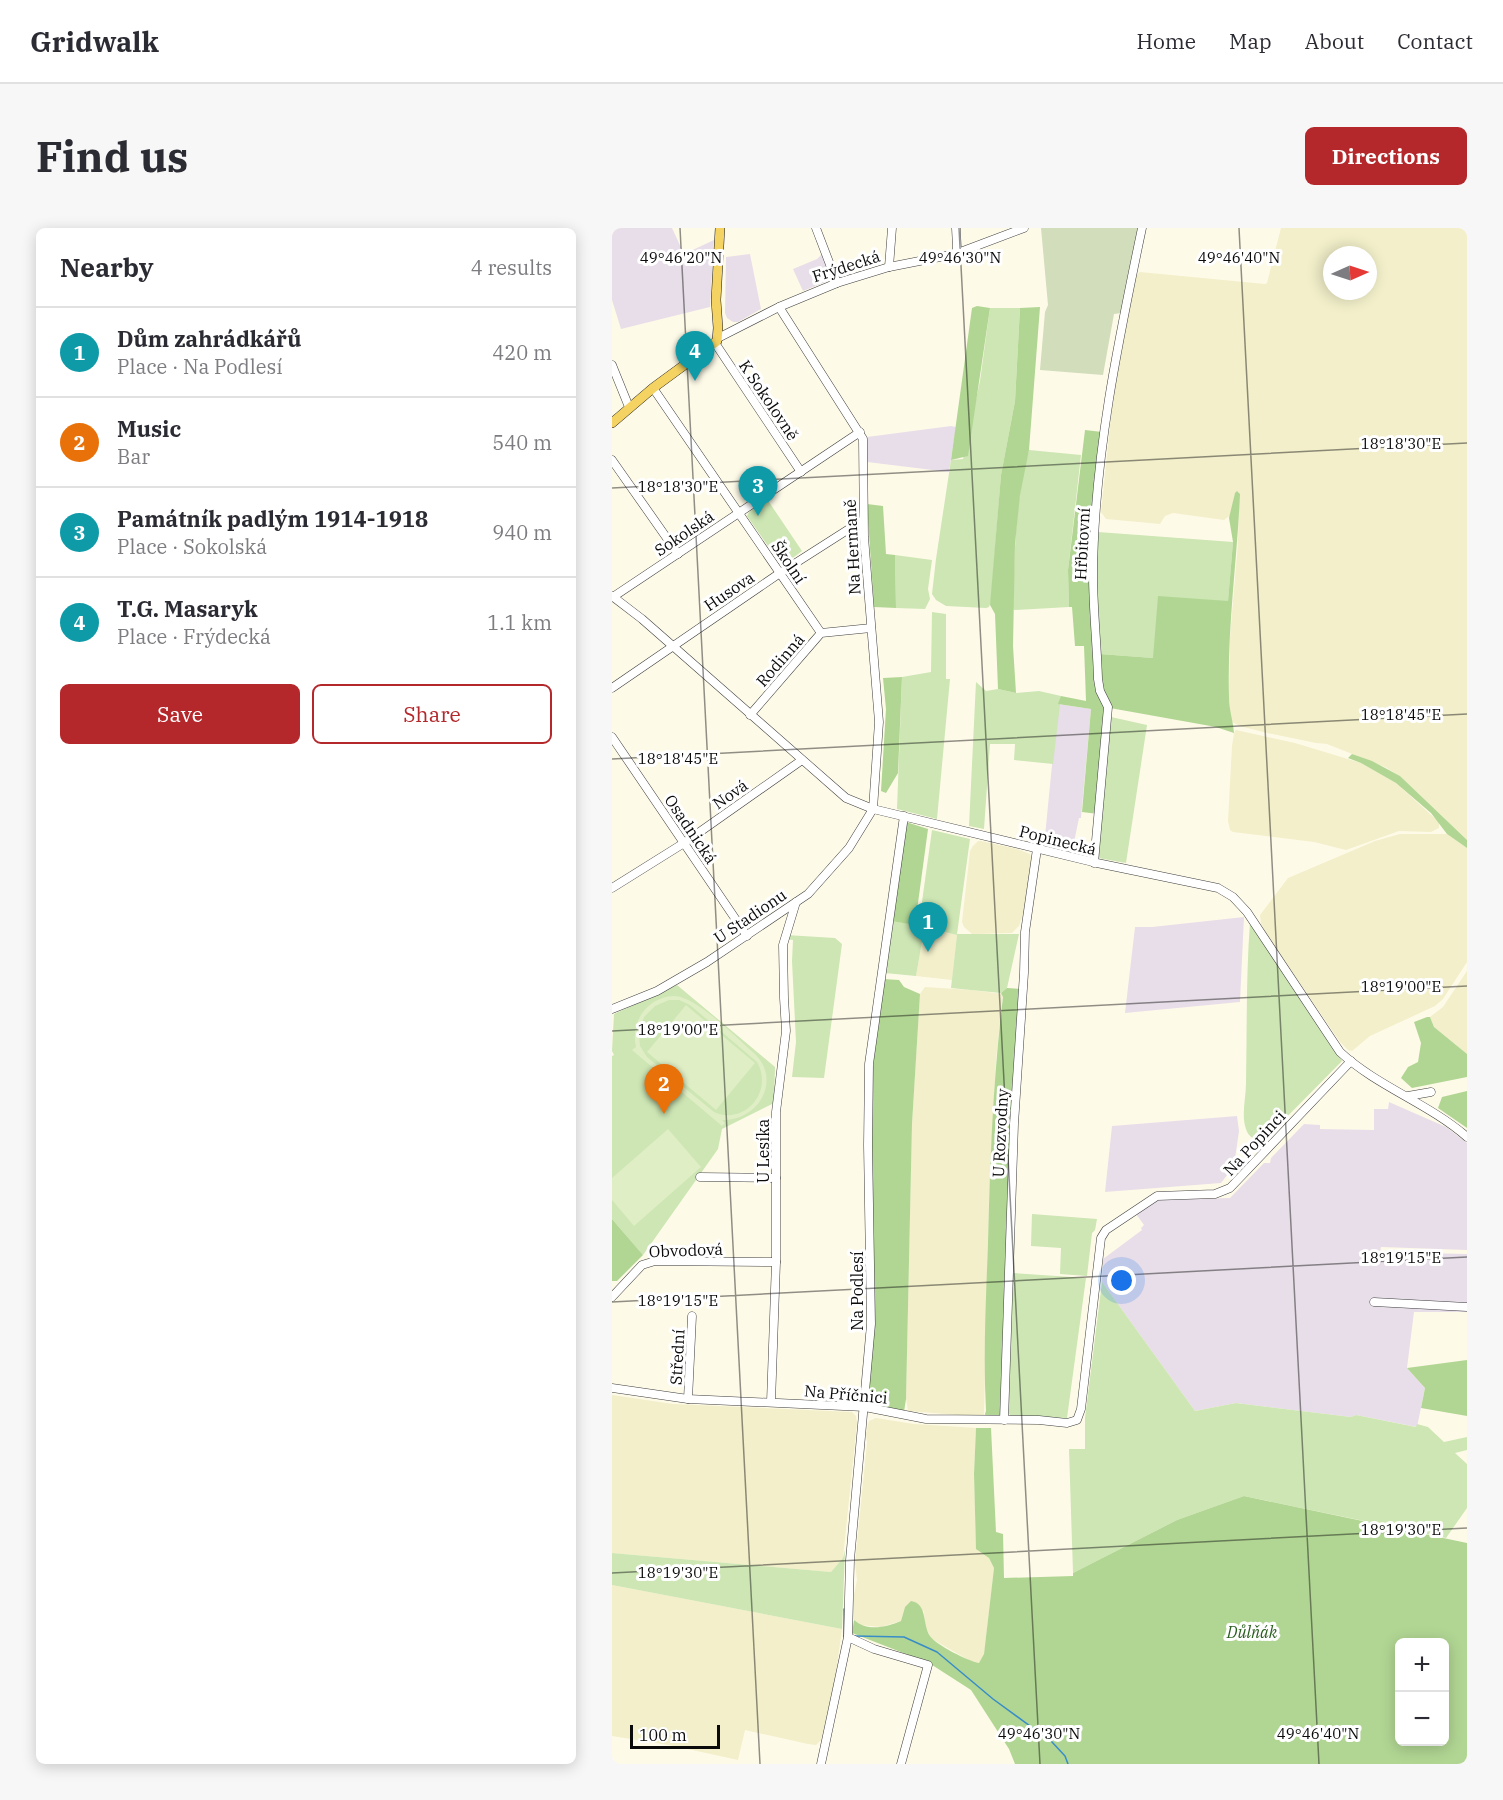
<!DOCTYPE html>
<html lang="en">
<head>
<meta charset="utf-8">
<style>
	:root { --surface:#fff; --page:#f7f7f7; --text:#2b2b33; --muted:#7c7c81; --line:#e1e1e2; --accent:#b4282c }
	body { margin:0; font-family:"IBM Plex Serif",serif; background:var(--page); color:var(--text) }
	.controls { position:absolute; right:18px; bottom:18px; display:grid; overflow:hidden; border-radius:9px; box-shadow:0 3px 15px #0003 }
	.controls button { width:54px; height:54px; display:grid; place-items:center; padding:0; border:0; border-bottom:2px solid var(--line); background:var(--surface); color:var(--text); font:30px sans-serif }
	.compass { position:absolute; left:711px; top:18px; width:54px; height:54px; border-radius:50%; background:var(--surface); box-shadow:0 3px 15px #0003; rotate:87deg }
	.scale { position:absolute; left:18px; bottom:15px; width:90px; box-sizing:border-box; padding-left:6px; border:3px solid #0a0a0a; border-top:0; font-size:16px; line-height:21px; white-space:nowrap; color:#0a0a0a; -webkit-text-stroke:4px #fff; paint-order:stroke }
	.you { position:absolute; left:510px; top:1053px; width:21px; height:21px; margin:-15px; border:4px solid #fff; border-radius:50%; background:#1a73e8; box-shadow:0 0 0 9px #1a73e833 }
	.badge { display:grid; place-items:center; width:39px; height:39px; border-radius:50%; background:var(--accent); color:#fff; font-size:20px; font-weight:700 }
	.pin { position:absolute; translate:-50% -50px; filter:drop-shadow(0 2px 3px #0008) }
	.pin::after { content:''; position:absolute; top:32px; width:21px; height:18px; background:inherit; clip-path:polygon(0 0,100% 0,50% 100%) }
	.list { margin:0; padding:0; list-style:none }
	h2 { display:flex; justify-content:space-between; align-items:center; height:78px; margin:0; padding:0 24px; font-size:26px }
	h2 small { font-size:20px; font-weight:400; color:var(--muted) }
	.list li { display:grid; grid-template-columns:39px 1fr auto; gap:18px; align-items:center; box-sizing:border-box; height:90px; padding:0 24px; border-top:2px solid var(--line) }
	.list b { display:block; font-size:22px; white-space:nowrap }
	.list p { margin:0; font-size:20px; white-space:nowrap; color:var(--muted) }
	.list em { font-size:20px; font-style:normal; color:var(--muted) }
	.actions { display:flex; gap:12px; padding:18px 24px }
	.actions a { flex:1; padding:14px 0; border:2px solid var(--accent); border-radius:9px; text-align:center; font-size:21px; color:var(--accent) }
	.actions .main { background:var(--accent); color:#fff }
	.map { position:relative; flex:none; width:855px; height:1536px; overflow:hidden; border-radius:9px }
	header { display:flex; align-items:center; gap:36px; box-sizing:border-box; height:84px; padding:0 30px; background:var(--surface); border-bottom:2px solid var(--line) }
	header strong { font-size:28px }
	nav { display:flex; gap:33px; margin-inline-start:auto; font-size:21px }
	.intro { display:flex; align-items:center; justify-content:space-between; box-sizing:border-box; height:144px; padding:0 36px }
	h1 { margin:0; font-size:42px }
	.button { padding:15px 27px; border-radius:9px; background:var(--accent); color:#fff; font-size:21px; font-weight:700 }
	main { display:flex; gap:36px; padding:0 36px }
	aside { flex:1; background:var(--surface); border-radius:9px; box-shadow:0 3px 15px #0003 }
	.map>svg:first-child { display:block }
	.industrial { fill:#e8dee9 }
	.farmland { fill:#f2efca; fill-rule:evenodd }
	.green { fill:#cde6b4 }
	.forest { fill:#b1d693; fill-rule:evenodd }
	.cemetery { fill:#d2ddbb }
	.pitch { fill:#dfeec5; fill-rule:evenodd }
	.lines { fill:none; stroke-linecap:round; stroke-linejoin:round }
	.stream { stroke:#388cc8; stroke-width:1.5 }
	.minor-casing { stroke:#3d3d3d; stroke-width:9 }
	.major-casing { stroke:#1b1b1b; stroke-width:10 }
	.minor { stroke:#fff; stroke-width:8 }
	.major { stroke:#f4d362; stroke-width:9 }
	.ticks { fill:none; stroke:#0a0a0a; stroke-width:1.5; stroke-opacity:0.45 }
	.labels { text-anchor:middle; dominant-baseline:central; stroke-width:6; stroke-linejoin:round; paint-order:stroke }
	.street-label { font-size:16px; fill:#0a0a0a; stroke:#fff }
	.park-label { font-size:16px; font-style:italic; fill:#2a5e1e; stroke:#fff }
	.ticks-label { font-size:15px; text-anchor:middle; fill:#0a0a0a; stroke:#fff; stroke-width:6; stroke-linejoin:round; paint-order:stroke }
</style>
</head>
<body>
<header>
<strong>Gridwalk</strong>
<nav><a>Home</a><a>Map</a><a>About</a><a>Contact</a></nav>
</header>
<div class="intro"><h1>Find us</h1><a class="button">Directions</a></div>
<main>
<aside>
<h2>Nearby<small>4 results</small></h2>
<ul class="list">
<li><span class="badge" style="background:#0f9aa8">1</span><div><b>Dům zahrádkářů</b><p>Place · Na Podlesí</p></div><em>420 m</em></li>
<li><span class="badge" style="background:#e8710a">2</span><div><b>Music</b><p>Bar</p></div><em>540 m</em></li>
<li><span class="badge" style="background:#0f9aa8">3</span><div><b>Památník padlým 1914-1918</b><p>Place · Sokolská</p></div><em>940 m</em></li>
<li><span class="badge" style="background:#0f9aa8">4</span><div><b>T.G. Masaryk</b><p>Place · Frýdecká</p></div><em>1.1 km</em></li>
</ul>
<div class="actions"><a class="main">Save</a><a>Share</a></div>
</aside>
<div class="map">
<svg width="855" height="1536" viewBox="0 0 855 1536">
	<rect width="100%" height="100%" fill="#fefae8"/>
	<g class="industrial">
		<path d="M0,0H60L72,26L102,12L98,79L9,101L0,72Z"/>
		<path d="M211,25L221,51L191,63L181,41L205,31Z"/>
		<path d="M138,26L149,81L126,94H121L115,90L113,85L114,29Z"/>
		<path d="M339,198L344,199L337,244L255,234V209Z"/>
		<path d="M446,476L479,481L469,590H467L460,624L432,618Z"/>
		<path d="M632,689L628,774L513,785L523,699H540Z"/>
		<path d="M777,874L834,899L855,915V1022L769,1019L768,1024L855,1026V1084H802L795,1140L813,1160L805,1199L744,1187L739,1189L624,1175L583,1183L490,1054L491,1031L530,1002L529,1000L532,997L524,986L544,972L618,970L652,935H658L659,930L692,896L708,897V901L762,902V881H776Z"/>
		<path d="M625,888L627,903L622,938L609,955L493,964L500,898Z"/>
	</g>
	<g class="farmland">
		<path d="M669,0H855V612L788,548L773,539L715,516L704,515L655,505L628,498L620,494L618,490L617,469L618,410L626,314L627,264L623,265L619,287L612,292L561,285L553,288L548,296L494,291L489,284L503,151L524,47L528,44L653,56L655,55ZM720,27H756V63H720Z"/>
		<path d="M624,502L683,515L749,535L784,555L827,594V600L819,604L787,603L734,622L702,614L621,604L618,602L616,593L620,518L622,505Z"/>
		<path d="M788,606H835L855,620V734L831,771L823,778L758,808L740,823L736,822L728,814L655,707L649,696L648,687L676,650L763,613Z"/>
		<path d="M366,613H369L405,621L418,626L420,635L412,683L407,698L400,705L360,706L352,699L350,694L358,623L361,618Z"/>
		<path d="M307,697L345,707L340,752L304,748L311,708Z"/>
		<path d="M855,743V826L822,799L818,789L831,779Z"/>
		<path d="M313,759L359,762L391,766L384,832L377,968L372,1189L296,1183L294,1171L300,896L308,766Z"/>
		<path d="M0,1167L61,1176L240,1184L244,1188L245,1194L231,1330L219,1344L0,1325Z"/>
		<path d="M264,1190L302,1196L364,1200L362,1246L364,1317L377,1330L382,1340L372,1427L367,1435L360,1434L320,1411L313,1399L312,1383L293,1379L289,1393L269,1399L248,1397L241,1391L240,1377L245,1352L243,1335L255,1215L254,1205L257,1193Z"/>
		<path d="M0,1357L230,1401L223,1452L209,1512L204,1517L196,1516L133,1502L126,1532L62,1518L0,1508Z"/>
	</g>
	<g class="green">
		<path d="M378,80H408L403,173L389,247L379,373L377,379L374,380L334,378L324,372L320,366L324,331L339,232L351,231L368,153Z"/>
		<path d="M417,222L469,227L456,342L457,379L402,382L401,380C403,328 402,273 417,222Z"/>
		<path d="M155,271L190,323L170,338L135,288L137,284Z"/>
		<path d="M486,304L621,314L616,374L541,430L488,426L483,347Z"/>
		<path d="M283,327L320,332L316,361L318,371L313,381L284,380Z"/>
		<path d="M320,384L334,386V451H338L325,591L285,581L290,449L319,444Z"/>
		<path d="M364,454L374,463L386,461L404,465L427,463L449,468L441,536L402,532L403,516H378L372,601L357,598Z"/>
		<path d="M499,489L535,497L514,635L486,630Z"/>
		<path d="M320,602L358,611L345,706H407L395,760L389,765L339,760L345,707L312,699L308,688Z"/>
		<path d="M279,693L307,697L311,708L304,748L273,745Z"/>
		<path d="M638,694L730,833L651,913C644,913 636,909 634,901C629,887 634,870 634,855C635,802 634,748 638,694Z"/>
		<path d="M174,707L223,710L230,716L212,850L180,849L184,814L180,733L181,712L174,711Z"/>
		<path d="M65,757L163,839L162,875L110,901L106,921L31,1027L0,991V828L2,827L0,823L2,786Z"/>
		<path d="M420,986L485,991L483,1002L480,1005L475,1048L448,1046L449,1020L419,1018Z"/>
		<path d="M402,1045L474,1050L455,1190L399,1188L395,1183L398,1048Z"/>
		<path d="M490,1054L583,1183L624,1175L739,1189L744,1187L804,1199L805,1196L816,1199L832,1214L855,1209V1222L843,1225L855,1236V1280L834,1310L632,1268L565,1292L461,1345L457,1221H473V1190Z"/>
		<path d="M233,1322L230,1401L0,1357V1325L219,1344L231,1330Z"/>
	</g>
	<g class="forest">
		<path d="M365,78L378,80L356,228L339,232L360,80Z"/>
		<path d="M428,79L417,222L408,267L403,316L401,418L404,465L386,461L383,386L378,377L389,247L403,173L408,80Z"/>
		<path d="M473,202L490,204L478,347L488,426L541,430L546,368L616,373L621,314L617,290L623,265L625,263L628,266C625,334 615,401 617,469C617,482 621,492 622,505L604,499L498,480L486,586L470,584L479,481L446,476L449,468L474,473L472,418H463L460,379H457L456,342Z"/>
		<path d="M255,276L271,278L274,326L283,327L284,380L262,379Z"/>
		<path d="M290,449L286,545L274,565L269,563L274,481L271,450Z"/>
		<path d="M740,526L760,533L788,548L855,612V620L835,606L819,585L784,555L749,535L736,530Z"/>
		<path d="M294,594L316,601L303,697L279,693Z"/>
		<path d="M271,751L287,752L292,759L308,766L300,896L294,1171L292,1184L257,1177L260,1099L259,941L261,839Z"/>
		<path d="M395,760L409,761L395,983L389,1187L374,1190L372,1189L374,1183C371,1127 374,1071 376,1015C378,933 381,850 391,769L389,765Z"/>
		<path d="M815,789H818L822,799L855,826V849L800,860L789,850L796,839L806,834L809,815L802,794Z"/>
		<path d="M855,863V900L826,880L830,869Z"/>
		<path d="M0,991L31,1027L5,1053H0Z"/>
		<path d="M855,1132V1188L809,1180L813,1160L795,1140Z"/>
		<path d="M364,1200H379L384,1304L391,1306L392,1350L461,1348V1345L565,1292L632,1268L855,1315V1536H403L397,1521L359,1462L317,1435L240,1405L242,1392C256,1404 274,1399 289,1393L293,1379L299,1373C316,1376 310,1396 318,1408C324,1417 356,1433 367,1435L372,1426L382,1340L377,1330L364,1321L362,1246ZM788,1414H832V1514H788Z"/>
	</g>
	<path class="cemetery" d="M429,0H528L510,85L502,86L491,147L428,142L433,84L436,77Z"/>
	<g class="pitch">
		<path d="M62,768C86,769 123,809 143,826C170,853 146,893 110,892L113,895L110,898L20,822L24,819C18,794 35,769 62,768ZM57,772H67L78,777L145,834C162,863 133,898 102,884L35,829L28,818L27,805L32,789L43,778Z"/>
		<path d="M74,777L143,835L104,882L35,824Z"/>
		<path d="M56,901L89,939L22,998L0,972V950Z"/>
	</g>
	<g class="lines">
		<g class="stream">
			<path d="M232,1381V1408"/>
			<path d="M243,1408L292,1409L325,1424L381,1471L440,1514L453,1528L456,1536"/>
		</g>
		<g class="minor-casing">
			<g id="minor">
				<path d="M204,0L225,55"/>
				<path d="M343,26L345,20L344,0"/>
				<path d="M277,39L280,0"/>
				<path d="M106,110L167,79L225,55L277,39L343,26L412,0"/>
				<path d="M103,115L189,244"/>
				<path d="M0,137L17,179"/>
				<path d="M41,160L209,405"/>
				<path d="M0,232L66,326"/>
				<path d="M0,368L30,391L234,570L261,581L485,635L606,660L621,669L635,684L728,824C766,859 816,875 855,909"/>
				<path d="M1,369L248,204"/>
				<path d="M0,460L168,345L251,292"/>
				<path d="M138,487L209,405L259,400"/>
				<path d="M0,509L135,708"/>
				<path d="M482,635L496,479L488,463L486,451C485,416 481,381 481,346C482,229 506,114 530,0"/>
				<path d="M0,660L72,615L190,532"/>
				<path d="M0,781L45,763L95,734L196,666L237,620L261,581L267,494L252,309L251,211L167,79"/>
				<path d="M796,868L819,864"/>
				<path d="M88,949L164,950"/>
				<path d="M0,1069L30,1037L43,1033L164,1034"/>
				<path d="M762,1074L855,1079"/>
				<path d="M0,1160L76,1171L253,1179L314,1191L427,1192L455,1195L465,1192L469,1181L489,1010L494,1002L545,968L603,966L618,960L739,833"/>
				<path d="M76,1171L80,1088"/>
				<path d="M159,1174L164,1034V884L174,803L172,770L171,717L184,674"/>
				<path d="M392,1192L402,896L412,745L413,704L425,621"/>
				<path d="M236,1409L262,1421L316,1437L289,1536"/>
				<path d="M209,1536L236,1409L238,1332L259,1096L256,917L257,836L292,588"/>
			</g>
		</g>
		<g class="major-casing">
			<path id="major" d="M0,195L41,160L105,113L106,100L104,72L108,0"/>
		</g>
		<use href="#minor" class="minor"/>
		<use href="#major" class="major"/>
	</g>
	<path class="ticks" d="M68,0L148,1536M347,0L428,1536M627,0L707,1536M0,260L855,215M0,531L855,486M0,803L855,758M0,1074L855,1029M0,1345L855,1300"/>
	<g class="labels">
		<g class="street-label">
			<text transform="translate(234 38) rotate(-18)">Frýdecká</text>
			<text transform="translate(157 172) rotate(56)">K Sokolovně</text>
			<text transform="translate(72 305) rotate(-34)">Sokolská</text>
			<text transform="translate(470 316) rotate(-87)">Hřbitovní</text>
			<text transform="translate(240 319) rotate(-93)">Na Hermaně</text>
			<text transform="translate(177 334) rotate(56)">Školní</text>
			<text transform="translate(117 363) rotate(-34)">Husova</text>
			<text transform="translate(168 432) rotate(-49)">Rodinná</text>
			<text transform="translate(118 566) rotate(-35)">Nová</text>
			<text transform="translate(79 601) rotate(56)">Osadnická</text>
			<text transform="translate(446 612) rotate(14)">Popinecká</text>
			<text transform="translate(138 688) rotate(-34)">U Stadionu</text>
			<text transform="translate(388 905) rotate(-87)">U Rozvodny</text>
			<text transform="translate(642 915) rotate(-47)">Na Popinci</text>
			<text transform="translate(151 923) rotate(-90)">U Lesíka</text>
			<text transform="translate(74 1022) rotate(-2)">Obvodová</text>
			<text transform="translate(245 1063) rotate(-90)">Na Podlesí</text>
			<text transform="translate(65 1129) rotate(-87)">Střední</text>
			<text transform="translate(234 1166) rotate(5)">Na Příčnici</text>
		</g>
		<g class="park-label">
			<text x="640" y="1404">Důlňák</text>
		</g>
	</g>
	<g class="ticks-label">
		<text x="69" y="35">49°46'20"N</text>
		<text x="348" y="35">49°46'30"N</text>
		<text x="627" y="35">49°46'40"N</text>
		<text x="789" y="221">18°18'30"E</text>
		<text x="66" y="264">18°18'30"E</text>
		<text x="789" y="492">18°18'45"E</text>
		<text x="66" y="536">18°18'45"E</text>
		<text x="789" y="764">18°19'00"E</text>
		<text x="66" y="807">18°19'00"E</text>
		<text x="789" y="1035">18°19'15"E</text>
		<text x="66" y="1078">18°19'15"E</text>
		<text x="789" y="1307">18°19'30"E</text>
		<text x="66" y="1350">18°19'30"E</text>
		<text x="427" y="1511">49°46'30"N</text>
		<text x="706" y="1511">49°46'40"N</text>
	</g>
</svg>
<div class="controls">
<button>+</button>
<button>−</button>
</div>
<svg class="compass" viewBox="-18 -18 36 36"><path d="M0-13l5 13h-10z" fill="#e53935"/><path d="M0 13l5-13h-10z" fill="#7c7c81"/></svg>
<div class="scale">100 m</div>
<div class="you"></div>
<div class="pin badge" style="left:316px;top:724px;background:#0f9aa8">1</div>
<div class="pin badge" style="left:52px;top:886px;background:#e8710a">2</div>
<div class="pin badge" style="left:146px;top:288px;background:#0f9aa8">3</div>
<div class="pin badge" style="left:83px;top:153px;background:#0f9aa8">4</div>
</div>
</main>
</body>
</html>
